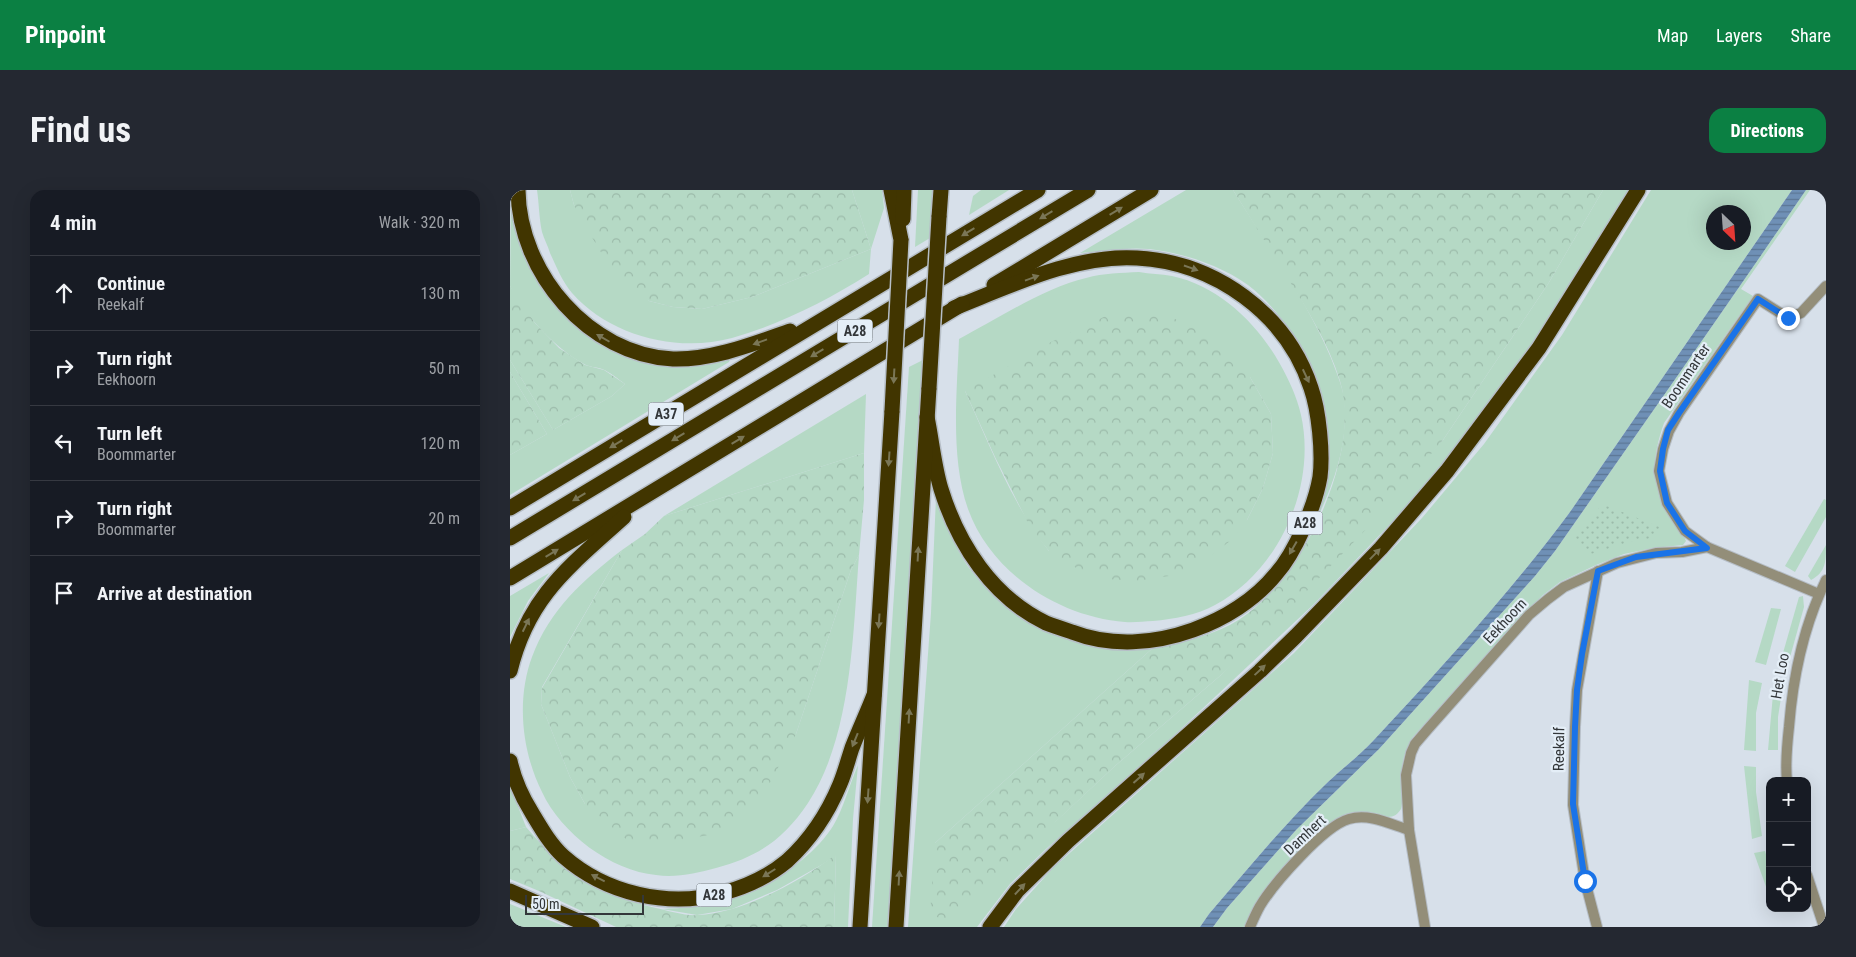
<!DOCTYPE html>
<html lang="en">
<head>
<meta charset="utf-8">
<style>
  :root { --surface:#171b24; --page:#242831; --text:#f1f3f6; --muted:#9ea1a6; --line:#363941; --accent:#0b8043 }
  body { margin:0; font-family:"Roboto Condensed",sans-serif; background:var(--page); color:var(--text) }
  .controls { position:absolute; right:15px; bottom:15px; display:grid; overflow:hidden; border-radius:10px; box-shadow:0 5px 20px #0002 }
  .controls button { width:45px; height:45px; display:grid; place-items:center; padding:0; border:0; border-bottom:1px solid var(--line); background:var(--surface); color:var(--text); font:25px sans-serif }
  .compass { position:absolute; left:1196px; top:15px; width:45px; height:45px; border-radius:50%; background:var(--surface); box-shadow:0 5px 20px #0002; rotate:155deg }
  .scale { position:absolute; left:15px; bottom:12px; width:119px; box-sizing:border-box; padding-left:5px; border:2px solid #33373a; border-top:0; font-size:14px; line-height:18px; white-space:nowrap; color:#33373a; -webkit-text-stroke:4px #e4eef7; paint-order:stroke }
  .stop { position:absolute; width:15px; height:15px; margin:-11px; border:4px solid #1a73e8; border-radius:50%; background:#fff }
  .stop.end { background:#1a73e8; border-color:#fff; box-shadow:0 1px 5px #0008 }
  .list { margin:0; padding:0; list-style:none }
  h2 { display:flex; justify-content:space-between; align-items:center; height:65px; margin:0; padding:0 20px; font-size:21px }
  h2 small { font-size:16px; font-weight:400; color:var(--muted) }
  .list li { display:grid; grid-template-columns:32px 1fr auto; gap:15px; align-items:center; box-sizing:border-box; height:75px; padding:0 20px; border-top:1px solid var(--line) }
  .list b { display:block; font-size:19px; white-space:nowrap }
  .list p { margin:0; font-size:16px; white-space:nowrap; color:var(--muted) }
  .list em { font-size:16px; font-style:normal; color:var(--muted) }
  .icon { flex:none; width:28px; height:28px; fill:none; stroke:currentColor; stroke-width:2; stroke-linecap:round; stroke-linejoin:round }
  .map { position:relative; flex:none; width:1316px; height:737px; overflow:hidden; border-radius:15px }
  header { display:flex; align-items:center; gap:30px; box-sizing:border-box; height:70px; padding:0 25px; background:var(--accent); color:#fff }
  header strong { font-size:24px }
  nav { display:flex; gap:28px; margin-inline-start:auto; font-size:18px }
  .intro { display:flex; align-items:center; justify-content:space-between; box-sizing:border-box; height:120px; padding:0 30px }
  h1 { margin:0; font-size:35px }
  .button { padding:12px 22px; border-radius:15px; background:var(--accent); color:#fff; font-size:18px; font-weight:700 }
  main { display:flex; gap:30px; padding:0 30px }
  aside { flex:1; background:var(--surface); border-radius:15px; box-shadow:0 5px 20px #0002 }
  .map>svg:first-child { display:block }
  .green { fill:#b5d9c5; fill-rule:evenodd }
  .forest { fill:url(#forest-crowns) }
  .park { fill:url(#park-dots) }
  .water { fill:url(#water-rules) }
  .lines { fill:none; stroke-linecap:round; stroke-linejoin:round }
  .street-casing { stroke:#b6bec7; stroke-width:12 }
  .highway-casing { stroke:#b6bec7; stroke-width:18 }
  .street { stroke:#938e79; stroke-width:10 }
  .highway { stroke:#413500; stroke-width:15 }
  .highway-bridge-casing { stroke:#b6bec7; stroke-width:18; stroke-linecap:butt }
  .highway-bridge { stroke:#413500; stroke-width:15 }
  .oneway { fill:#7a7656 }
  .route { stroke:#1a73e8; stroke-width:6 }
  .labels { text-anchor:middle; stroke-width:4.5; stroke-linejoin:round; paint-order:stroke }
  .shield { fill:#e4eef7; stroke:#686e73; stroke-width:1 }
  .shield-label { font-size:14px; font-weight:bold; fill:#33373a }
  .street-label { font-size:15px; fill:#33373a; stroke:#e4eef7 }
</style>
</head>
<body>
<header>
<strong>Pinpoint</strong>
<nav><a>Map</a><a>Layers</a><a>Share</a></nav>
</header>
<div class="intro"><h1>Find us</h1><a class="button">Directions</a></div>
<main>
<aside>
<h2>4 min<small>Walk · 320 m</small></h2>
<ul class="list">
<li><svg class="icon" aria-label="ahead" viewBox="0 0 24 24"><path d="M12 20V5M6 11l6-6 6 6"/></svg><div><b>Continue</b><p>Reekalf</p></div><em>130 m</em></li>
<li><svg class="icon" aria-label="right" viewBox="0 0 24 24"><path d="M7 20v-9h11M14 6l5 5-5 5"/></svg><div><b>Turn right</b><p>Eekhoorn</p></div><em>50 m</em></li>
<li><svg class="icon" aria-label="left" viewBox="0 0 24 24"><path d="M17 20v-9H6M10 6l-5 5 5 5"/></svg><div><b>Turn left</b><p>Boommarter</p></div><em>120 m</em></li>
<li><svg class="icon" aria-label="right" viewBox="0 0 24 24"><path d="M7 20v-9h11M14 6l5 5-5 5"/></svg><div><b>Turn right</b><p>Boommarter</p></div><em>20 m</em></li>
<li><svg class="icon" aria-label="arrive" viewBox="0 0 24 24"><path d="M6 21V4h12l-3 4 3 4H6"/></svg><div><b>Arrive at destination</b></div></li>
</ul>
</aside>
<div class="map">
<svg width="1316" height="737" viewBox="0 0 1316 737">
  <defs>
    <pattern id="forest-crowns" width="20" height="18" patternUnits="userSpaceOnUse" patternTransform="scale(1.25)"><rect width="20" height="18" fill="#b5d9c5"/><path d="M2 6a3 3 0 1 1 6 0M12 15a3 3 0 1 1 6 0" fill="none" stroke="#9cbbaa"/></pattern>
    <pattern id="park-dots" width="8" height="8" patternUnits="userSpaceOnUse" patternTransform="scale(1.25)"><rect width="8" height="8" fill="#b5d9c5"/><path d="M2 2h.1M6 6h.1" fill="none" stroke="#9cbbaa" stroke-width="1.8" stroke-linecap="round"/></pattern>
    <pattern id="water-rules" width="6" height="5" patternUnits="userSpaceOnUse" patternTransform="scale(1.25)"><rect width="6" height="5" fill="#6f90b6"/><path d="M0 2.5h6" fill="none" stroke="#5c7695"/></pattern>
  </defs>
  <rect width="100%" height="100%" fill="#d7e0ea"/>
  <g class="green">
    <path d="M1 0C3 18 5 38 11 56 32 112 83 165 144 174 170 178 194 173 220 169L219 172 0 305V265L37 244 0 182V170L43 240 102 206 115 194C108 189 100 182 92 179 86 177 79 177 74 174 47 160 13 124 0 96Z"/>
    <path d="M27 0H60L64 15 139 111 163 117 192 119 242 107 361 59 342 0H372L374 18 361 59 359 84C316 111 271 134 222 148 167 163 100 146 62 103 52 91 46 76 40 63 38 56 34 49 32 42 29 28 29 13 27 0Z"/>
    <polygon points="408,0 428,0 425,45 405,57"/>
    <polygon points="471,0 499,0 459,25 463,6"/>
    <path d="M676 0H723C757 55 796 109 821 168 827 184 835 201 835 219 837 268 816 310 796 353 805 328 812 303 816 276 817 269 819 261 819 253 817 197 783 129 738 95 710 75 673 63 639 59 616 57 593 61 570 63Z"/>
    <path d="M1093 0H1120L1049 117 956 248 883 331 804 414 659 550 536 659 500 694 467 737H398L421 423 426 307C435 331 447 364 463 383 496 426 553 453 606 458 618 460 632 457 644 457L425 653 545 632 605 576 711 485 933 250 1038 94Z"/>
    <path d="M1141 0H1282L1060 322C1000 403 931 478 863 551 849 566 833 578 818 592 775 633 738 679 699 724L690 737H494L506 719 543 678 784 463 912 328 974 254 1052 145ZM1204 22H1234V52H1204Z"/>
    <path d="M1296 0H1300L1231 99 1243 106 1154 233C1141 270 1141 295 1161 329 1165 337 1173 343 1176 351L1173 355 1143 358 1114 364 1086 375 1050 392 1033 405 1007 431 903 547C893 562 891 577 892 595 892 602 893 612 891 619 888 624 884 627 878 627 866 625 852 620 840 623 811 629 740 708 735 737H703L717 718 786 640 869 559 1025 386 1045 361C1129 241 1213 121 1296 0Z"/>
    <path d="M629 82C640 84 651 84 662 86 709 96 747 133 770 174 779 190 787 207 791 225 807 296 769 381 705 415 687 425 664 429 643 431 634 431 624 433 615 432 549 427 481 383 458 319 440 267 447 203 449 149 487 129 534 98 576 88 594 83 611 83 629 82ZM740 187 761 224 763 263 753 298 737 330 539 361C502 314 480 256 455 201Z"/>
    <polygon points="417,168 379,737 362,737 399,177"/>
    <polygon points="356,204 354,263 154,326"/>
    <polygon points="1314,309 1316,310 1316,327 1285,382 1275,376"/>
    <path d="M1316 355C1316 371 1316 382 1301 390L1298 386Z"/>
    <path d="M112 360 32 497 31 514 60 587 75 614 286 544 341 380 349 365C343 443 342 546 298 613 274 649 248 667 206 678 187 683 166 688 146 685 101 681 51 643 32 602 12 562 6 510 22 467 40 419 73 390 112 360Z"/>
    <polygon points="39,383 18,411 0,447 0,406"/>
    <polygon points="1293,406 1294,417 1277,478 1269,477 1289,407"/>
    <polygon points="1261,418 1271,419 1256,475 1245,472"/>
    <polygon points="1239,490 1252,493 1246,523 1246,561 1234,560"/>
    <polygon points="1264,493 1273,495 1268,527 1268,560 1258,560"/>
    <path d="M348 575 343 629 338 737H324L326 665 313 674 267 700 222 719 187 725 152 719C172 718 194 717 213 711 252 701 301 671 323 636 333 620 340 593 348 575Z"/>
    <polygon points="1234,576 1246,577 1246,602 1252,646 1242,649"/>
    <polygon points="0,596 16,637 0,641"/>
    <polygon points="1255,661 1260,677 1260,708 1244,663"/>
    <polygon points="0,714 56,737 6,737 0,734"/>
  </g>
  <g class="forest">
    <polygon points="60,0 342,0 361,59 242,107 192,119 163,117 139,111 118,97 101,79 77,39 64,15"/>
    <path d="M723 0H1093L1038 94 933 250 864 331 766 433 711 485 605 576 440 731 420 725 425 653 644 457C673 453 705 445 730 429 793 388 852 265 830 191 819 154 797 119 777 87 759 58 741 29 723 0Z"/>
    <polygon points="0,96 25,133 49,158 75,175 94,180 115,194 102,206 43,240 0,170"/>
    <polygon points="633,121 663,128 693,142 717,160 740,187 761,224 763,263 753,298 737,330 720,351 691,373 659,386 627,391 596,389 568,379 539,361 521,339 485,267 455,201 541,152 600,124"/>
    <polygon points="0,182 37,244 0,265"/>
    <polygon points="354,263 354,310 349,365 341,380 286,544 254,604 231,630 205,644 158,652 117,650 75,614 60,587 31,514 32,498 112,360 135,344 154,326"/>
    <path d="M16 637C58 685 84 703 146 718 159 721 175 726 188 725 232 723 292 691 326 664L324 737H106L29 701 0 689V641Z"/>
  </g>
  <polygon class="park" points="1092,314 1150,337 1145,348 1126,350 1081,364 1063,350"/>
  <path class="water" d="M1282 0H1296C1213 121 1129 241 1045 361L1025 386 869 559 786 640 717 718 703 737H690L699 724C738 679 775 633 818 592 833 578 849 566 863 551 931 478 1000 403 1060 322Z"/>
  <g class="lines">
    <g class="street-casing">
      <g id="street">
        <polyline points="1197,357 1175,341 1157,313 1149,281 1153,259 1159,241 1169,223 1248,109 1278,128 1291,123 1316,96"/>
        <path d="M1277 591C1275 573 1277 555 1279 537 1283 486 1293 437 1316 390"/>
        <polyline points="1297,685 1314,737"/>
        <path d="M740 737C743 730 746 723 750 716 764 693 814 636 839 629 859 623 880 634 899 640"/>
        <polyline points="915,737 899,640 896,585 901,563 905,554 917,540 1019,425 1038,409 1054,397 1107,373 1146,363 1172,362 1197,357 1309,404"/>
        <polyline points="1087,737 1075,691 1063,615 1065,537 1067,500 1088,381"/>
      </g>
    </g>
    <g class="highway-casing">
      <g id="highway">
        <path d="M8 0C9 83 79 165 163 169 203 170 243 154 280 141"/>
        <polyline points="381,0 391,50"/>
        <polyline points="429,27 431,0"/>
        <polyline points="393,29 394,0"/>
        <polyline points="484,95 641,0"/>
        <path d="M417 227C422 251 424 276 431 299 448 354 482 407 536 433 544 436 553 439 562 442 601 457 644 454 683 440 714 429 745 410 766 384 785 363 805 316 810 287 813 263 809 221 801 198 777 124 705 72 627 68 566 64 500 96 444 118"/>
        <polyline points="0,318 528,0"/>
        <polyline points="0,348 578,0"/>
        <polyline points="0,388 452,114"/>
        <path d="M0 481C18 406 60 376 114 327"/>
        <path d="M0 571C4 589 12 607 22 623 31 638 40 654 53 666 96 704 158 718 213 703 235 697 259 686 277 671 300 650 318 623 330 594 335 582 338 570 342 558 349 540 357 523 364 505"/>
        <polyline points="0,701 82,737"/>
        <polyline points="350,737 382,221"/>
        <polyline points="386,737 419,198"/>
        <polyline points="480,737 507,701 558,651 750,481 786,446 871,358 937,281 1029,158 1128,0"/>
      </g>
    </g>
    <use href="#street" class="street"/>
    <use href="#highway" class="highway"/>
    <g class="highway-bridge-casing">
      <g id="highway-bridge">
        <polyline points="419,198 429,27"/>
        <polyline points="382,221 391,50"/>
      </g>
    </g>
    <use href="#highway-bridge" class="highway-bridge"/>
  </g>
  <defs><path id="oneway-solid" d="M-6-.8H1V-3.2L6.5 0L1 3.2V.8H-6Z" transform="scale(1.25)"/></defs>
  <g class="oneway">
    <use href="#oneway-solid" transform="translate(606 21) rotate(-31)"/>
    <use href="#oneway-solid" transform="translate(536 25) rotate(149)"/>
    <use href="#oneway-solid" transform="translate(458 42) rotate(149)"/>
    <use href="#oneway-solid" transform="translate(681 78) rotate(19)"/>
    <use href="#oneway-solid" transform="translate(522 88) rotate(-20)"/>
    <use href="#oneway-solid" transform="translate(93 148) rotate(-150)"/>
    <use href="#oneway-solid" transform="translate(250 152) rotate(160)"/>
    <use href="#oneway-solid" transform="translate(307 163) rotate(149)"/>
    <use href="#oneway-solid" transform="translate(384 186) rotate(93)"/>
    <use href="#oneway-solid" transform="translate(796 186) rotate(65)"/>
    <use href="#oneway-solid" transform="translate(168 247) rotate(149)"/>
    <use href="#oneway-solid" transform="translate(228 250) rotate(-31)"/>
    <use href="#oneway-solid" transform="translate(106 254) rotate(149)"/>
    <use href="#oneway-solid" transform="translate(379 269) rotate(94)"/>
    <use href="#oneway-solid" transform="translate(69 307) rotate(149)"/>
    <use href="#oneway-solid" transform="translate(783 358) rotate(120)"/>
    <use href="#oneway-solid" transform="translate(42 363) rotate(-31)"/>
    <use href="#oneway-solid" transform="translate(408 364) rotate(-87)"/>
    <use href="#oneway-solid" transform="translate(865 364) rotate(-46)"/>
    <use href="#oneway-solid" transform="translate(369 431) rotate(94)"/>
    <use href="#oneway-solid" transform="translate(16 435) rotate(-64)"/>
    <use href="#oneway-solid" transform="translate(750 480) rotate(-43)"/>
    <use href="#oneway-solid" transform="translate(399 526) rotate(-87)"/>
    <use href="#oneway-solid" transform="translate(345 550) rotate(112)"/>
    <use href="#oneway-solid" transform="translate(629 588) rotate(-42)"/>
    <use href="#oneway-solid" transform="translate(358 606) rotate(94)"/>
    <use href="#oneway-solid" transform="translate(259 683) rotate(148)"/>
    <use href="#oneway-solid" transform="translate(88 688) rotate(-153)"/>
    <use href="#oneway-solid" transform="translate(389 688) rotate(-87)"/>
    <use href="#oneway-solid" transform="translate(510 699) rotate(-47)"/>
  </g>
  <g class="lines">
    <polyline class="route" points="1075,691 1063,614 1065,537 1067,500 1072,464 1088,381 1126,367 1197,358 1175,341 1157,313 1150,281 1153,259 1158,240 1169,223 1248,109 1278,128"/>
  </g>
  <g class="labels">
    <g class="shield">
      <rect x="327.5" y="129.5" width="35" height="23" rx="4"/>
      <rect x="138.5" y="212.5" width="35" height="23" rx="4"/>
      <rect x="777.5" y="321.5" width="35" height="23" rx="4"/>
      <rect x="186.5" y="693.5" width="35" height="23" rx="4"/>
    </g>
    <g class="shield-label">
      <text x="345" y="146">A28</text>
      <text x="156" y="229">A37</text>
      <text x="795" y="338">A28</text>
      <text x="204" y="710">A28</text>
    </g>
    <g class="street-label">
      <text transform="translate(1176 186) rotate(-56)" y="5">Boommarter</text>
      <text transform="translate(995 431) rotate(-47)" y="5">Eekhoorn</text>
      <text transform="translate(1270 486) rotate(-80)" y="5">Het Loo</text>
      <text transform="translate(1049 559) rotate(-89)" y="5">Reekalf</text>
      <text transform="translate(795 645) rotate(-43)" y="5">Damhert</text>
    </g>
  </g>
</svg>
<div class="controls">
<button>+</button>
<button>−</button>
<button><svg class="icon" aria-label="locate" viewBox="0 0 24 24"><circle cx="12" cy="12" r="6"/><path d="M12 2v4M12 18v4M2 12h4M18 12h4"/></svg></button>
</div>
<svg class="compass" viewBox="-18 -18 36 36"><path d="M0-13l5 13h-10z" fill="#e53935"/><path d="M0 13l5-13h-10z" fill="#9ea1a6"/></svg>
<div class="scale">50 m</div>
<div class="stop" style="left:1075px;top:691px"></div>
<div class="stop end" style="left:1278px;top:128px"></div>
</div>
</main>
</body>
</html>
